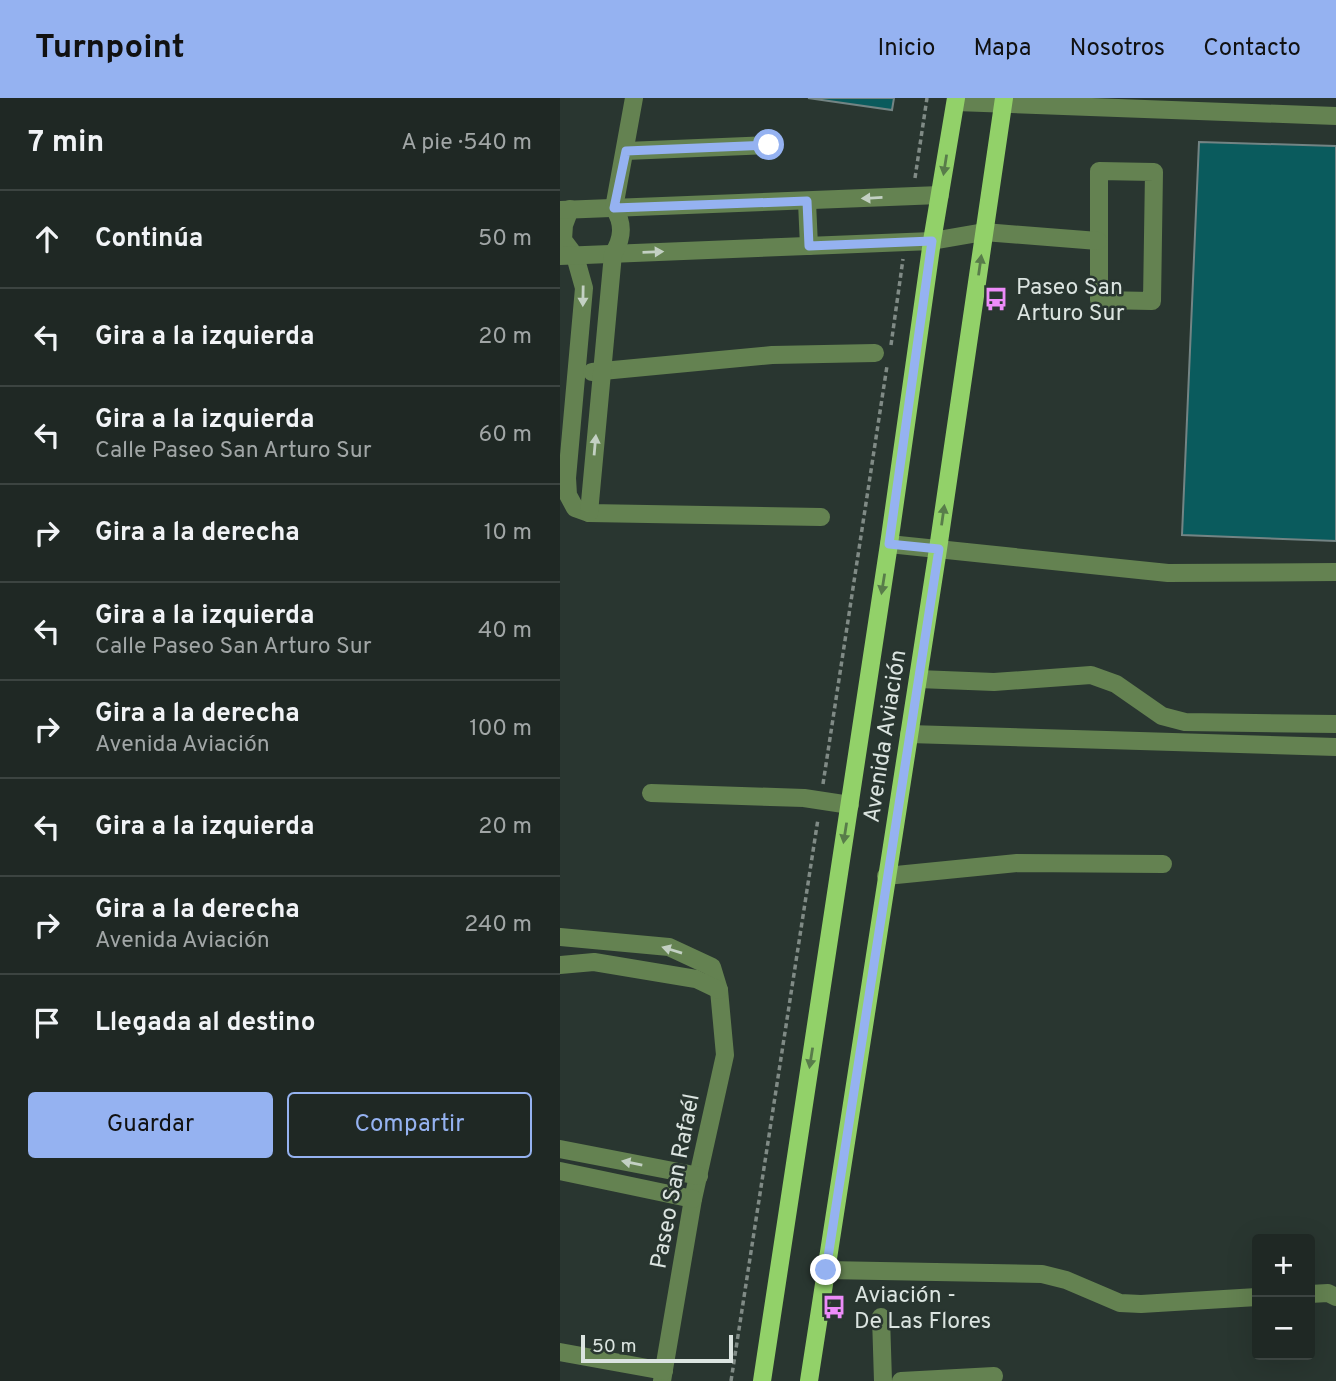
<!DOCTYPE html>
<html lang="es">
<head>
<meta charset="utf-8">
<style>
  :root { --surface:#1f2824; --page:#2c3431; --text:#f1f3f6; --muted:#a1a6a6; --line:#3c4441; --accent:#95b2f1 }
  body { margin:0; font-family:Overpass,sans-serif; background:var(--page); color:var(--text) }
  .controls { position:absolute; right:21px; bottom:21px; display:grid; overflow:hidden; border-radius:7px; box-shadow:0 7px 28px #0002 }
  .controls button { width:63px; height:63px; display:grid; place-items:center; padding:0; border:0; border-bottom:2px solid var(--line); background:var(--surface); color:var(--text); font:35px sans-serif }
  .scale { position:absolute; left:21px; bottom:18px; width:152px; box-sizing:border-box; padding-left:7px; border:4px solid #dbe4e0; border-top:0; font-size:19px; line-height:24px; white-space:nowrap; color:#dbe4e0; -webkit-text-stroke:5px #293630; paint-order:stroke }
  .stop { position:absolute; width:21px; height:21px; margin:-16px; border:5px solid #95b2f1; border-radius:50%; background:#fff }
  .stop.end { background:#95b2f1; border-color:#fff; box-shadow:0 2px 7px #0008 }
  .list { margin:0; padding:0; list-style:none }
  h2 { display:flex; justify-content:space-between; align-items:center; height:91px; margin:0; padding:0 28px; font-size:30px }
  h2 small { font-size:23px; font-weight:400; color:var(--muted) }
  .list li { display:grid; grid-template-columns:46px 1fr auto; gap:21px; align-items:center; box-sizing:border-box; height:98px; padding:0 28px; border-top:2px solid var(--line) }
  .list b { display:block; font-size:26px; white-space:nowrap }
  .list p { margin:0; font-size:23px; white-space:nowrap; color:var(--muted) }
  .list em { font-size:23px; font-style:normal; color:var(--muted) }
  .actions { display:flex; gap:14px; padding:21px 28px }
  .actions a { flex:1; padding:16px 0; border:2px solid var(--accent); border-radius:7px; text-align:center; font-size:24px; color:var(--accent) }
  .actions .main { background:var(--accent); color:#111 }
  .icon { flex:none; width:38px; height:38px; fill:none; stroke:currentColor; stroke-width:2; stroke-linecap:round; stroke-linejoin:round }
  .map { position:relative; flex:none; width:776px; height:1283px; overflow:hidden }
  header { display:flex; align-items:center; gap:42px; box-sizing:border-box; height:98px; padding:0 35px; background:var(--accent); color:#111 }
  header strong { font-size:33px }
  nav { display:flex; gap:38px; margin-inline-start:auto; font-size:24px }
  main { display:flex }
  aside { flex:1; background:var(--surface) }
  .map>svg:first-child { display:block }
  .building { fill:#0a5b5d; stroke:#738484; stroke-width:2 }
  .lines { fill:none; stroke-linecap:round; stroke-linejoin:round }
  .path { stroke:#808b86; stroke-width:3.5; stroke-dasharray:5 3.5; stroke-linecap:butt }
  .minor { stroke:#648251; stroke-width:18 }
  .major { stroke:#92d169; stroke-width:18 }
  .oneway { fill:#587c4a }
  .oneway2 { fill:#c3d0c3 }
  .route { stroke:#95b2f1; stroke-width:9 }
  .labels { text-anchor:middle; stroke-width:5; stroke-linejoin:round; paint-order:stroke }
  .poi-label { font-size:23px; fill:#dbe4e0; stroke:#293630; text-anchor:start }
  .street-label { font-size:23px; fill:#dbe4e0; stroke:#293630 }
</style>
</head>
<body>
<header>
<strong>Turnpoint</strong>
<nav><a>Inicio</a><a>Mapa</a><a>Nosotros</a><a>Contacto</a></nav>
</header>
<main>
<aside>
<h2>7 min<small>A pie · 540 m</small></h2>
<ul class="list">
<li><svg class="icon" aria-label="ahead" viewBox="0 0 24 24"><path d="M12 20V5M6 11l6-6 6 6"/></svg><div><b>Continúa</b></div><em>50 m</em></li>
<li><svg class="icon" aria-label="left" viewBox="0 0 24 24"><path d="M17 20v-9H6M10 6l-5 5 5 5"/></svg><div><b>Gira a la izquierda</b></div><em>20 m</em></li>
<li><svg class="icon" aria-label="left" viewBox="0 0 24 24"><path d="M17 20v-9H6M10 6l-5 5 5 5"/></svg><div><b>Gira a la izquierda</b><p>Calle Paseo San Arturo Sur</p></div><em>60 m</em></li>
<li><svg class="icon" aria-label="right" viewBox="0 0 24 24"><path d="M7 20v-9h11M14 6l5 5-5 5"/></svg><div><b>Gira a la derecha</b></div><em>10 m</em></li>
<li><svg class="icon" aria-label="left" viewBox="0 0 24 24"><path d="M17 20v-9H6M10 6l-5 5 5 5"/></svg><div><b>Gira a la izquierda</b><p>Calle Paseo San Arturo Sur</p></div><em>40 m</em></li>
<li><svg class="icon" aria-label="right" viewBox="0 0 24 24"><path d="M7 20v-9h11M14 6l5 5-5 5"/></svg><div><b>Gira a la derecha</b><p>Avenida Aviación</p></div><em>100 m</em></li>
<li><svg class="icon" aria-label="left" viewBox="0 0 24 24"><path d="M17 20v-9H6M10 6l-5 5 5 5"/></svg><div><b>Gira a la izquierda</b></div><em>20 m</em></li>
<li><svg class="icon" aria-label="right" viewBox="0 0 24 24"><path d="M7 20v-9h11M14 6l5 5-5 5"/></svg><div><b>Gira a la derecha</b><p>Avenida Aviación</p></div><em>240 m</em></li>
<li><svg class="icon" aria-label="arrive" viewBox="0 0 24 24"><path d="M6 21V4h12l-3 4 3 4H6"/></svg><div><b>Llegada al destino</b></div></li>
</ul>
<div class="actions"><a class="main">Guardar</a><a>Compartir</a></div>
</aside>
<div class="map">
<svg width="776" height="1283" viewBox="0 0 776 1283">
  <rect width="100%" height="100%" fill="#293630"/>
  <g class="building">
    <polygon points="248,0 334,0 332,12"/>
    <polygon points="639,44 776,48 776,443 622,437"/>
  </g>
  <g class="lines">
    <g class="path">
      <polyline points="355,80 367,0"/>
      <polyline points="331,247 343,161"/>
      <polyline points="263,686 327,268"/>
      <polyline points="171,1283 258,721"/>
    </g>
    <g class="minor">
      <polyline points="396,4 776,18"/>
      <polyline points="66,53 209,47"/>
      <polygon points="539,73 594,74 592,203 539,202"/>
      <polyline points="247,104 249,148"/>
      <polyline points="10,111 4,127 3,142 15,158 24,190 7,380 8,397 15,410 29,415 261,419"/>
      <polyline points="0,112 380,97"/>
      <polyline points="0,158 372,143 424,134 538,143"/>
      <polyline points="32,274 212,257 315,255"/>
      <path d="M29 415 53 156C63 140 64 126 54 110L74 0"/>
      <polyline points="329,446 608,475 776,474"/>
      <polyline points="358,581 434,584 531,577 556,586 602,618 625,624 776,626"/>
      <polyline points="349,636 776,649"/>
      <polyline points="91,695 244,700 290,707"/>
      <polyline points="326,778 457,765 603,766"/>
      <polyline points="0,839 109,849 152,869 159,892 165,957 133,1101 102,1283"/>
      <polyline points="0,867 34,864 136,881 159,892"/>
      <polyline points="0,1051 139,1078"/>
      <polyline points="0,1073 133,1101"/>
      <polyline points="266,1172 482,1176 506,1182 560,1205 581,1206 697,1199"/>
      <polyline points="750,1196 768,1195 776,1199"/>
      <polyline points="321,1219 323,1283"/>
      <polyline points="0,1254 104,1273"/>
      <polyline points="341,1283 434,1278"/>
    </g>
    <g class="major">
      <polyline points="202,1283 329,446 372,143 396,0"/>
      <polyline points="249,1283 378,451 444,0"/>
    </g>
  </g>
  <defs><path id="oneway-solid" d="M-6-.8H1V-3.2L6.5 0L1 3.2V.8H-6Z" transform="scale(1.75)"/></defs>
  <g class="oneway">
    <use href="#oneway-solid" transform="translate(385 67) rotate(99)"/>
    <use href="#oneway-solid" transform="translate(420 167) rotate(-82)"/>
    <use href="#oneway-solid" transform="translate(383 417) rotate(-82)"/>
    <use href="#oneway-solid" transform="translate(323 486) rotate(99)"/>
    <use href="#oneway-solid" transform="translate(285 735) rotate(99)"/>
    <use href="#oneway-solid" transform="translate(251 960) rotate(99)"/>
  </g>
  <g class="oneway2">
    <use href="#oneway-solid" transform="translate(312 100) rotate(177)"/>
    <use href="#oneway-solid" transform="translate(93 154) rotate(-2)"/>
    <use href="#oneway-solid" transform="translate(23 198) rotate(91)"/>
    <use href="#oneway-solid" transform="translate(35 347) rotate(-85)"/>
    <use href="#oneway-solid" transform="translate(112 852) rotate(-163)"/>
    <use href="#oneway-solid" transform="translate(72 1065) rotate(-169)"/>
  </g>
  <g class="lines">
    <polyline class="route" points="209,47 66,53 54,110 247,103 249,148 372,143 329,446 379,451 266,1172"/>
  </g>
  <defs>
    <g id="bus-bare" transform="scale(1.89)"><path d="M-5-6H5V4H4V6H2V4H-2V6H-4V4H-5ZM-3.5-4V0h7V-4ZM-3.5 1.2v1.5H-2V1.2ZM2 1.2v1.5H3.5V1.2Z" fill="#ed8cf9" stroke="#293630" stroke-width="2.5" paint-order="stroke"/></g>
  </defs>
  <g fill-rule="evenodd">
    <use href="#bus-bare" x="436" y="201"/>
    <use href="#bus-bare" x="274" y="1209"/>
  </g>
  <g class="labels">
    <g class="poi-label">
      <text x="456" y="196">Paseo San<tspan x="456" dy="26">Arturo Sur</tspan></text>
      <text x="294" y="1204">Aviación -<tspan x="294" dy="26">De Las Flores</tspan></text>
    </g>
    <g class="street-label">
      <text transform="translate(324 638) rotate(-81)" y="8">Avenida Aviación</text>
      <text transform="translate(114 1083) rotate(-79)" y="8">Paseo San Rafaél</text>
    </g>
  </g>
</svg>
<div class="controls">
<button>+</button>
<button>−</button>
</div>
<div class="scale">50 m</div>
<div class="stop" style="left:209px;top:47px"></div>
<div class="stop end" style="left:266px;top:1172px"></div>
</div>
</main>
</body>
</html>
